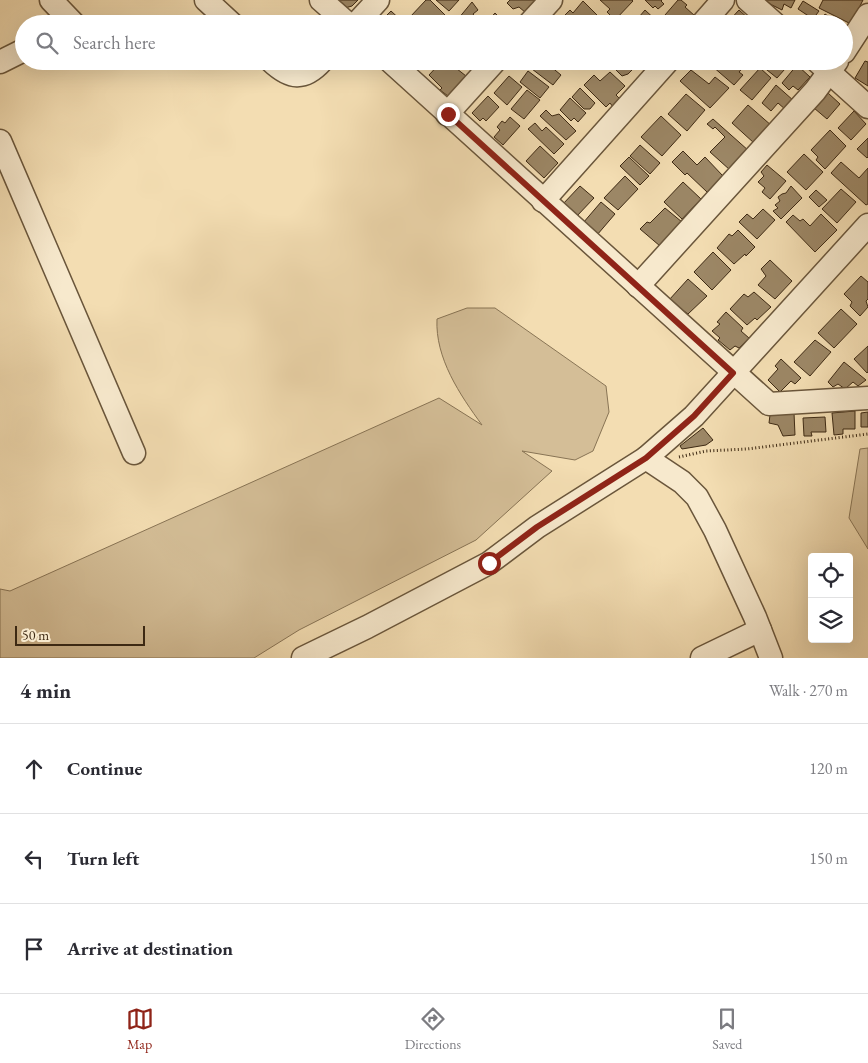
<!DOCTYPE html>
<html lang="en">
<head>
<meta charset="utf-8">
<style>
  :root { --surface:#fff; --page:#f2f2f3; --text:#2b2b33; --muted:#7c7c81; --line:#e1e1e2; --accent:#8f2418 }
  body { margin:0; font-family:"EB Garamond",serif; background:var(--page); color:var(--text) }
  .controls { position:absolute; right:15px; bottom:15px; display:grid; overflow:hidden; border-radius:5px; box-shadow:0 5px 20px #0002 }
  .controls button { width:45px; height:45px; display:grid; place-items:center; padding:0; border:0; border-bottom:1px solid var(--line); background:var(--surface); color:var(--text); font:25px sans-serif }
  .scale { position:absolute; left:15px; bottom:12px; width:130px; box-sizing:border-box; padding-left:5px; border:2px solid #3d2913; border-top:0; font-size:14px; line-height:18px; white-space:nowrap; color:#3d2913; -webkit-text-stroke:4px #f7e9cd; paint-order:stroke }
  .stop { position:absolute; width:15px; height:15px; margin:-11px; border:4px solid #8f2418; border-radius:50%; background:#fff }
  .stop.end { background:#8f2418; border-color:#fff; box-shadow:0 1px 5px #0008 }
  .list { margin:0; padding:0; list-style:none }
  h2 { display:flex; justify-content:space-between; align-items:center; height:65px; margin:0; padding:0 20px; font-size:21px }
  h2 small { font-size:16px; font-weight:400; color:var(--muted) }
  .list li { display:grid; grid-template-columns:32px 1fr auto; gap:15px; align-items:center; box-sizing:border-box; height:90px; padding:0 20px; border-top:1px solid var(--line) }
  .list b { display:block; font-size:19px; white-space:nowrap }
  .list em { font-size:16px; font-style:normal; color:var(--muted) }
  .icon { flex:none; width:28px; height:28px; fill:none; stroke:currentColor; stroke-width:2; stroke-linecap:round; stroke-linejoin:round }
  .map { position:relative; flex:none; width:868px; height:658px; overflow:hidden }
  .search { position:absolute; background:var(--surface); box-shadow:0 5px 20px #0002; left:15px; right:15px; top:15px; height:55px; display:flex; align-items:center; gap:12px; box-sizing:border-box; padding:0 18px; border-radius:28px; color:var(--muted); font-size:19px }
  .sheet { height:335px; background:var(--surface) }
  nav { display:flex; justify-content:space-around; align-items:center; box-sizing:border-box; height:70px; border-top:1px solid var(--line); background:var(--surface); font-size:14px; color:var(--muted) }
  nav a { display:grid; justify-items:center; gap:2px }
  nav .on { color:var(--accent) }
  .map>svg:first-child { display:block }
  .green { fill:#d4be97; stroke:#887455 }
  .building { fill:#9c8766; stroke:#3d2913 }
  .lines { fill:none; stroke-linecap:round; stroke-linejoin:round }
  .minor-casing { stroke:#6a563b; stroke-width:25 }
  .path { stroke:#3d2913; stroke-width:3; stroke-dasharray:1 2.5; stroke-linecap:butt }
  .minor { stroke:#f7e9cd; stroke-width:22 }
  .route { stroke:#8f2418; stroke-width:6 }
</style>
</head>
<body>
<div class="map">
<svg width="868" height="658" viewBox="0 0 868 658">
  <rect width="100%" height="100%" fill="#f3ddb2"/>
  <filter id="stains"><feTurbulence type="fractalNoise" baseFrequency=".004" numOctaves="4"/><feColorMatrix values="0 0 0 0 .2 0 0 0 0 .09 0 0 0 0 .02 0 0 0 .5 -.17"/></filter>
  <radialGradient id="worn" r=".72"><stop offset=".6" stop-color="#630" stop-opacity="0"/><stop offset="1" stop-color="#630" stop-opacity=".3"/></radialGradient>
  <g class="green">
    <path d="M467 308H495L606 386 609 412 593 451 575 460 522 451 552 471 476 540 299 630 254 658H0V589L10 591 439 398 482 425C460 395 435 358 437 319Z"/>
    <polygon points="868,448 868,549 849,518 860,449"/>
  </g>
  <g class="building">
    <polygon points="336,0 358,0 352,6 345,8"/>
    <polygon points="426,0 430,0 447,17 440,24 416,24 410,17"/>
    <polygon points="436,0 459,0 449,11"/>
    <polygon points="510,0 534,0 537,2 526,13 519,7 513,9 507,3"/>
    <polygon points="600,0 632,0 633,1 615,20 607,12 610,9"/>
    <polygon points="645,0 662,0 661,1 664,4 658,9 655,6 653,8"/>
    <polygon points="678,0 681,0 687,5 685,7 695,16 688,23 684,21 681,24 675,24 665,15"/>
    <polygon points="762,0 795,0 791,8 784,4 782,10"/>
    <polygon points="823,0 863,0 851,24 819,8"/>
    <polygon points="583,1 602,20 600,21 603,24 566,24 561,19 570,10 573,13"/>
    <polygon points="803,1 819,11 813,19 798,9"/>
    <polygon points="472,2 478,10 473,14 481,24 463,24 458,19"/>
    <polygon points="645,10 660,24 633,24"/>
    <polygon points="739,10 749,19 745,24 726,24"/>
    <polygon points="391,11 405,24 378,24"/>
    <polygon points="495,13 504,22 503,24 485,24"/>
    <polygon points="825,14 840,24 819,24"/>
    <polygon points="442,61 447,61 466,76 448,96 440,90 442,88 429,75"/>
    <polygon points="453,61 476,61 471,67 468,63 462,69"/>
    <polygon points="540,61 544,61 561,75 553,85 532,69"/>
    <polygon points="559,61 575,61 567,69"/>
    <polygon points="620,61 650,61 642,69 636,66 628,74 622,76 614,68"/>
    <polygon points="717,61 749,61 739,72 743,75 734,85 712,66"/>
    <polygon points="766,61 792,61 777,78 762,66"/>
    <polygon points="865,61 868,62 868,86 855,78"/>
    <polygon points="797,65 810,77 798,90 793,86 789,90 782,83"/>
    <polygon points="760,68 771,78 752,100 740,90"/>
    <polygon points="691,70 709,84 715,77 729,88 710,108 680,81"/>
    <polygon points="528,71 549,87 540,98 520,82"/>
    <polygon points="610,72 625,86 616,95 620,99 613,107 610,103 606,107 584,85 594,75 600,81"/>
    <polygon points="509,76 522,87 507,105 494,93"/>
    <polygon points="776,85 794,101 786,110 778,103 771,111 762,103"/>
    <polygon points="580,88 595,103 590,109 584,109 572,97"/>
    <polygon points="527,90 540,100 524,119 511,109"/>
    <polygon points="828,93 840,104 827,119 814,108"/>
    <polygon points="686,94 705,110 687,131 668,114"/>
    <polygon points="488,96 499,107 486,121 483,118 480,121 472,113"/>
    <polygon points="570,98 586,113 578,122 574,118 571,121 560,110"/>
    <polygon points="748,105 772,126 754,143 732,123"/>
    <polygon points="546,110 552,116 559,114 576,131 566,140 540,116"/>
    <polygon points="854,111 866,124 851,140 838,128"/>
    <polygon points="661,116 681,135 662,156 641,137"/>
    <polygon points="510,117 520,126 503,145 494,137 500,130 497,127 502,121 505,123"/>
    <polygon points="713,119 749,151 730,170 710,152 725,137 715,127 713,129 707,124"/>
    <polygon points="535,123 542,131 546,127 564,144 554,154 528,129"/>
    <polygon points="830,130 846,146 825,169 816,160 818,157 811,150"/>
    <polygon points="868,138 868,157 867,158 857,149"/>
    <polygon points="640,145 660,163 650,174 630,156"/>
    <polygon points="540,146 558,163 544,178 526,161"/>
    <polygon points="683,151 697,165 705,157 723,176 707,192 687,173 685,175 672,162"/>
    <polygon points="804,154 823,172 806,190 787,172"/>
    <polygon points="629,157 649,176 640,185 620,166"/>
    <polygon points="841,162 859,178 868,168 868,204 866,205 831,173"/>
    <polygon points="767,165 786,181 770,199 762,192 765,188 758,182 764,176 761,172"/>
    <polygon points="625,176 638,189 618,210 604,198"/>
    <polygon points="683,182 701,199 682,219 664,202"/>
    <polygon points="580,186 594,198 576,217 562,205"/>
    <polygon points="791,186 802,198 781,219 773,211 778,208 775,205 780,201 778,197 782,194 786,193"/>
    <polygon points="841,189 856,202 837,223 822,209"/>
    <polygon points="816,190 827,200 819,207 809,197"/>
    <polygon points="601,202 615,214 597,235 583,223"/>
    <polygon points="665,208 682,222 660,246 640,229 647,222 650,223"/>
    <polygon points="763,209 775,220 757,239 739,222 747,214 753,219"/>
    <polygon points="821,214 837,230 815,252 786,222 793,215 800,221 803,219 810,226"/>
    <polygon points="738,230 755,247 746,256 745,254 734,264 717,248 729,234 732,236"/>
    <polygon points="713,252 731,270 712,290 694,272"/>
    <polygon points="770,260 792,281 775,299 758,285 766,276 761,269"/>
    <polygon points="861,276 868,282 868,299 866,301 868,307 860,316 850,306 852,302 844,294"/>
    <polygon points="688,279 707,296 688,314 669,300"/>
    <polygon points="754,292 771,307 757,320 755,318 747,325 730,309 744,294 748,297"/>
    <polygon points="841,309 857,324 834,348 818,333"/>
    <polygon points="726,312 743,328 741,331 749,338 739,348 735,346 730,350 718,340 720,338 712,331 720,324 717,322"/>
    <polygon points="815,340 831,352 810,376 794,362"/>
    <polygon points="868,346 868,372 867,373 854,359"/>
    <polygon points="781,359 801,378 795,384 791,381 780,392 768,380 778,369 775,366"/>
    <polygon points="844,362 866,380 858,386 853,382 845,389 838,384 833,387 828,382"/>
    <polygon points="855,411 855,429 843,429 843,434 834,435 832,413"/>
    <polygon points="868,412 868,427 861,427 861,413"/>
    <polygon points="794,413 795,435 783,436 778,425 769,423 770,415"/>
    <polygon points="825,417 826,432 811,432 812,436 804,436 803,418"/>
    <polygon points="703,428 713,440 706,445 682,449 680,446"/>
  </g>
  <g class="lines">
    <g class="minor-casing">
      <g id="minor">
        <polyline points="51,0 74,24"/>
        <polyline points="206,0 232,24"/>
        <polyline points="321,0 348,24"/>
        <polyline points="748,0 775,24"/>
        <polyline points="356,24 378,0"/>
        <polyline points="529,24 551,0"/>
        <polyline points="702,24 723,0"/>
        <polyline points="844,52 868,15"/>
        <path d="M271 61C290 79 304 81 322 61"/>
        <polyline points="390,61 769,404 868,398"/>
        <polyline points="817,61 868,107"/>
        <polyline points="0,62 24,50"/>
        <polyline points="447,114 495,61"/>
        <polyline points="0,141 134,453"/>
        <polyline points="543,201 668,61"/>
        <polyline points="638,286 815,91 837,61"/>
        <polyline points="646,458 682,482 697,497 715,530 755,617 771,658"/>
        <polyline points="303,658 367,627 489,563 537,527 646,458 694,416 868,225"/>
        <polyline points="702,658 760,630"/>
      </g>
    </g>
    <polyline class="path" points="679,457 706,451 747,449 868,434"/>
    <use href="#minor" class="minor"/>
  </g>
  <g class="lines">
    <polyline class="route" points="448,114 733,373 694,416 646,458 537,527 489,563"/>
  </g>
  <rect width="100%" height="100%" filter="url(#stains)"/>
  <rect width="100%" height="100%" fill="url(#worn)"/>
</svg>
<div class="controls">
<button><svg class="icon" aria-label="locate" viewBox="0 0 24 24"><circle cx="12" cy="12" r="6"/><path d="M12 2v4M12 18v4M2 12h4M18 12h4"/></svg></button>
<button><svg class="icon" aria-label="layers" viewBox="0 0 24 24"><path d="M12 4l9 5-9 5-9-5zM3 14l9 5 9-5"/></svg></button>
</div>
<div class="scale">50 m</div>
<div class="stop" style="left:489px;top:563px"></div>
<div class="stop end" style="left:448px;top:114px"></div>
<div class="search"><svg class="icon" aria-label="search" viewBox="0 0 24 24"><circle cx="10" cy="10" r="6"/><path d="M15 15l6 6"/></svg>Search here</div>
</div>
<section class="sheet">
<h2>4 min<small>Walk · 270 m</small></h2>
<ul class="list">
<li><svg class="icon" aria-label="ahead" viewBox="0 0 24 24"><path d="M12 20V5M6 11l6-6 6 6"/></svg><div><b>Continue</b></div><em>120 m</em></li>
<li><svg class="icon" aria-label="left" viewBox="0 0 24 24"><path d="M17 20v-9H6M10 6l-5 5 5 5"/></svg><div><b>Turn left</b></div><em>150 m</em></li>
<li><svg class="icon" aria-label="arrive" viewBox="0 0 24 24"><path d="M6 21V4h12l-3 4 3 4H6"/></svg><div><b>Arrive at destination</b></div></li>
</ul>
</section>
<nav>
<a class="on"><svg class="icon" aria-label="map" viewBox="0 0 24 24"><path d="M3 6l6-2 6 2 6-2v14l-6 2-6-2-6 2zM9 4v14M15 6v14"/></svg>Map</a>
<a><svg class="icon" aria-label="directions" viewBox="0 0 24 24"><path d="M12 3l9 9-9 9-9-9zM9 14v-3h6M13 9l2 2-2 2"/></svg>Directions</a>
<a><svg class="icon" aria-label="saved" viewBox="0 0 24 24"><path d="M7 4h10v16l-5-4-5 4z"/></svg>Saved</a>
</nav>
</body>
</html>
